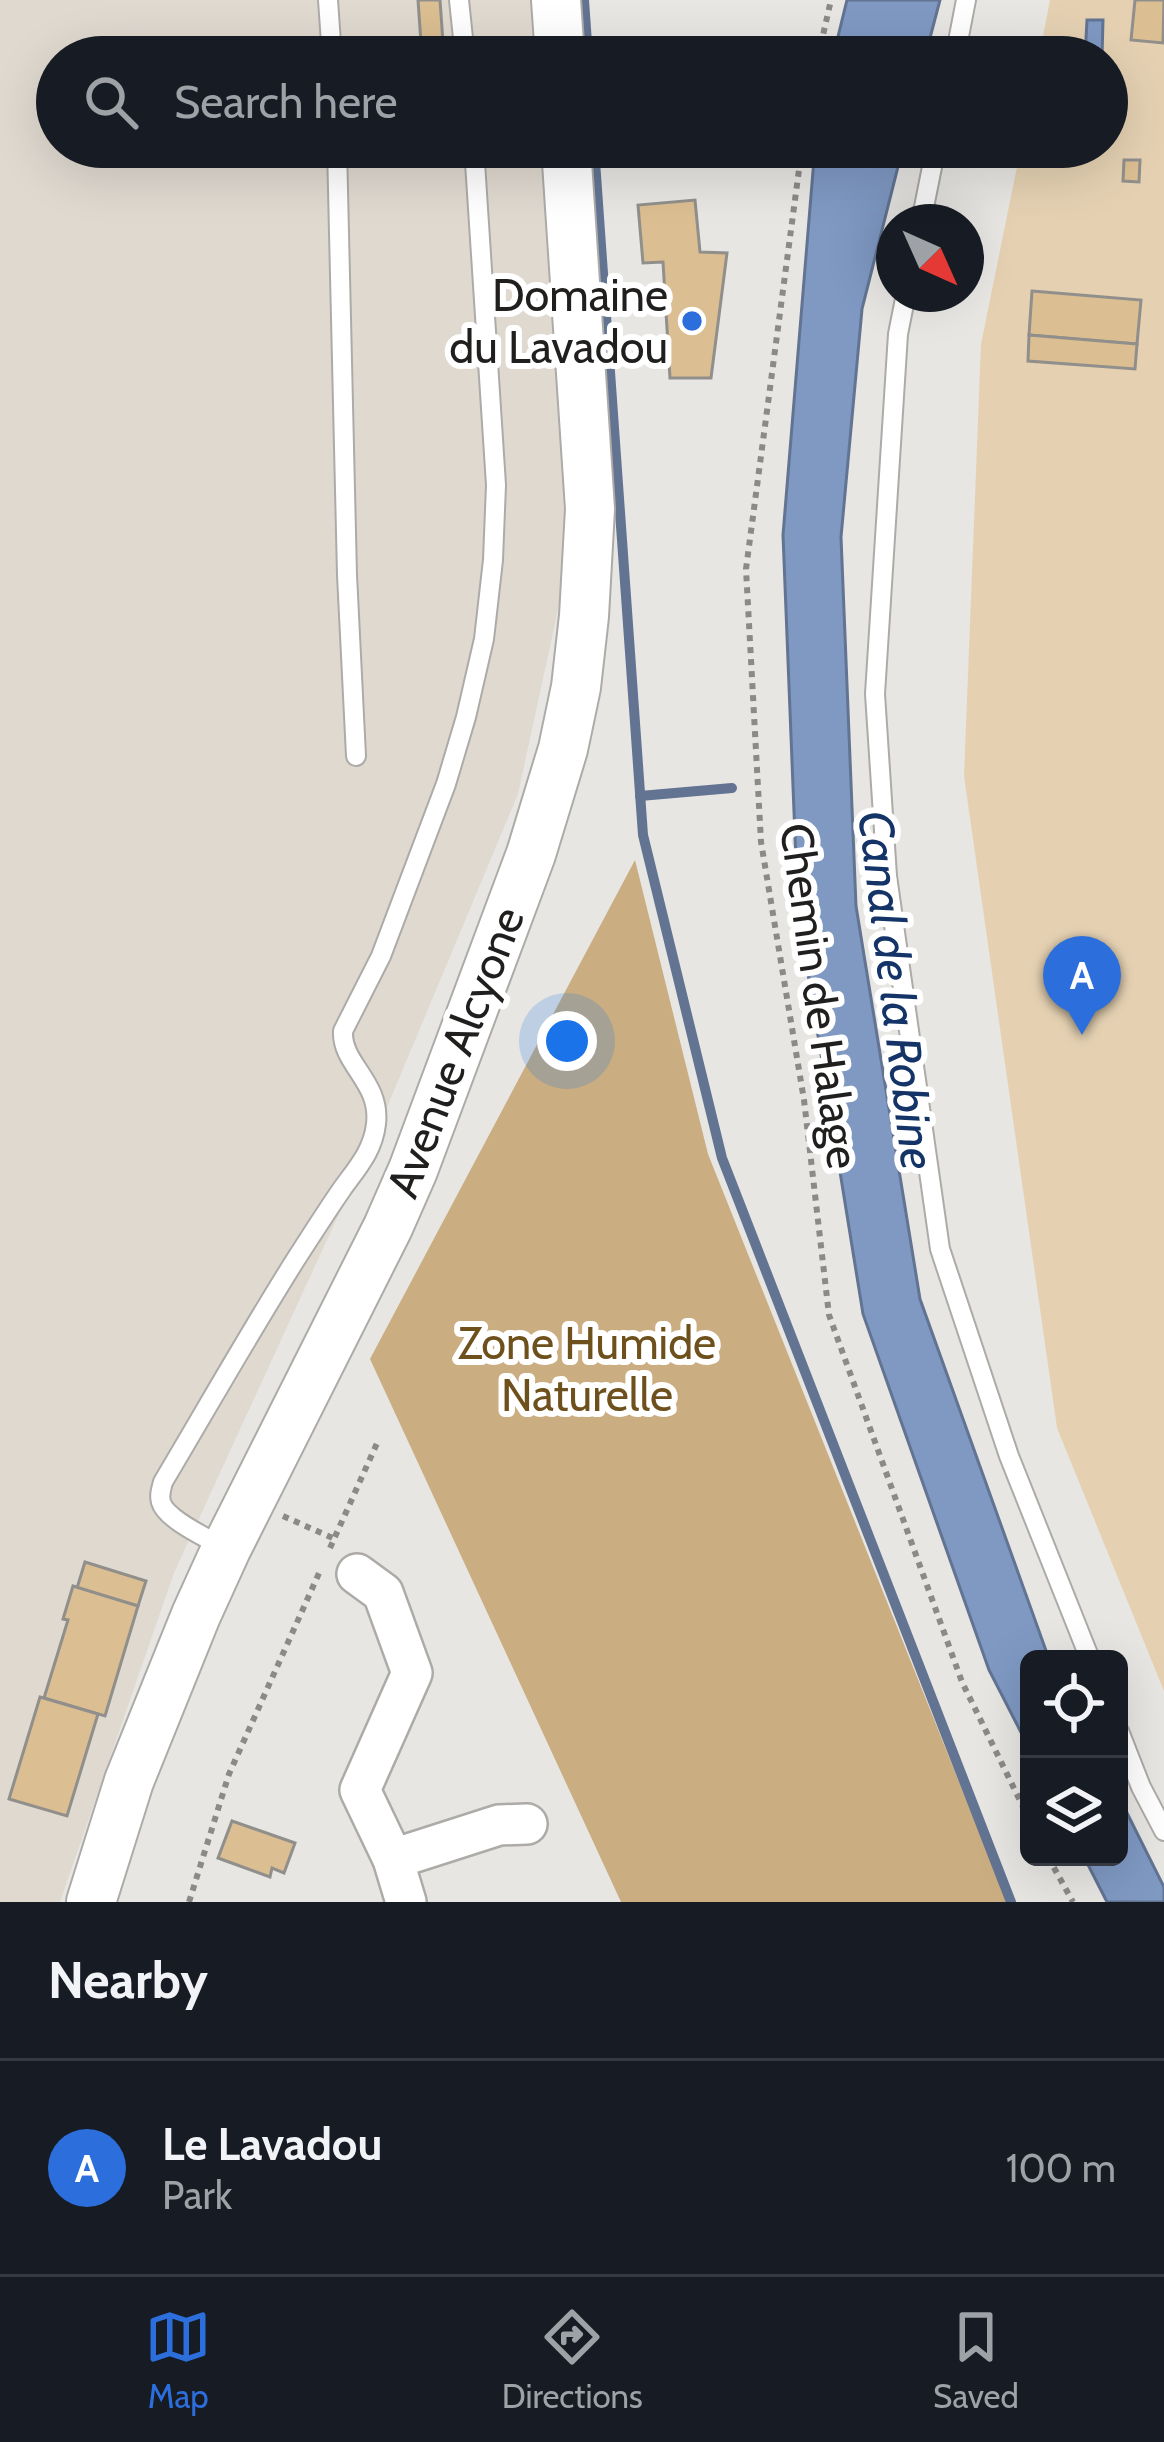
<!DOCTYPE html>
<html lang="en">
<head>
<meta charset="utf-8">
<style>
  :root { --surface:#171b24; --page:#20242c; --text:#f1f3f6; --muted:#9ea1a6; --line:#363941; --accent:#2c6fdc }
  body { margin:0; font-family:Cabin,sans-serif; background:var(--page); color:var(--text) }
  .controls { position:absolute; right:36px; bottom:36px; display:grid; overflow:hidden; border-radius:18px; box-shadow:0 12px 48px #0002 }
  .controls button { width:108px; height:108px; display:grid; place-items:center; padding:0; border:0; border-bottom:3px solid var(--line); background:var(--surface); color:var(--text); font:60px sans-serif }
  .compass { position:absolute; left:876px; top:204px; width:108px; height:108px; border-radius:50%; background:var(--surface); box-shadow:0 12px 48px #0002; rotate:135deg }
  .you { position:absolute; left:567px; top:1041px; width:42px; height:42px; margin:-30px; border:9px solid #fff; border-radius:50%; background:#1a73e8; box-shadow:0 0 0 18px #1a73e833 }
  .badge { display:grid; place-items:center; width:78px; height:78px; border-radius:50%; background:var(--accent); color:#fff; font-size:39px; font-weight:700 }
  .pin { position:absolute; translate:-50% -99px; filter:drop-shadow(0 3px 6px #0008) }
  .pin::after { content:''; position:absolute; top:63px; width:42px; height:36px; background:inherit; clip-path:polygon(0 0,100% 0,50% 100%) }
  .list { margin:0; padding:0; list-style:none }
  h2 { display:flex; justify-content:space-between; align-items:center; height:156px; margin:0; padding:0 48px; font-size:51px }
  h2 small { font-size:39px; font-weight:400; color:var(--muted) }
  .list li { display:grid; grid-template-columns:78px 1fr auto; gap:36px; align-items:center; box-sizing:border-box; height:216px; padding:0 48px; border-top:3px solid var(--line) }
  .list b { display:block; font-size:45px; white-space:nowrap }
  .list p { margin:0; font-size:39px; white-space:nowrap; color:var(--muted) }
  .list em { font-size:39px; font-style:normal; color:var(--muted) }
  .icon { flex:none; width:66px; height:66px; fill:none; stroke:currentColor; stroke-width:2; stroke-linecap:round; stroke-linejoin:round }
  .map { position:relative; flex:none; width:1164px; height:1902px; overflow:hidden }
  .search { position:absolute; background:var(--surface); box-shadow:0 12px 48px #0002; left:36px; right:36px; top:36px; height:132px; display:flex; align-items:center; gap:30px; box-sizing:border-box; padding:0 42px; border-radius:66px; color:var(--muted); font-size:45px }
  .sheet { height:372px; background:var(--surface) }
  nav { display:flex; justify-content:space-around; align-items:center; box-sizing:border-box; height:168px; border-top:3px solid var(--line); background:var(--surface); font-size:33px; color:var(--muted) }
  nav a { display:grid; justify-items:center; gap:6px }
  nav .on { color:var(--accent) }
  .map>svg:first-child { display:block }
  .built { fill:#e0d9d0 }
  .green { fill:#e5d1b2 }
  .forest { fill:#caad81 }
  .water { fill:#7f99c3; stroke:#627492; stroke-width:3 }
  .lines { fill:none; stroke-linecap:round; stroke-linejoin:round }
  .stream { stroke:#627492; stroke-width:10 }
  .building { fill:#dbbe91; stroke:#918f8c; stroke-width:3 }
  .service-casing { stroke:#adaba8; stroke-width:22 }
  .minor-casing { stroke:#adaba8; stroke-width:44 }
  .tertiary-casing { stroke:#adaba8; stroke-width:52 }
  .path { stroke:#8b8a88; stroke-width:6; stroke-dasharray:6 6; stroke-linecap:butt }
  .service { stroke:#fff; stroke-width:18 }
  .minor { stroke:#fff; stroke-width:39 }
  .tertiary { stroke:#fff; stroke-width:48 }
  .poi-dot { fill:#2c6fdc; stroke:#fff; stroke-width:4.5 }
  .labels { text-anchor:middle; stroke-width:12; stroke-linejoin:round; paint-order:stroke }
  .poi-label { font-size:45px; fill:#201f1e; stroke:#fff; text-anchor:end }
  .street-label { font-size:45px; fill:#201f1e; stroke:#fff }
  .park-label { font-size:45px; fill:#6e501c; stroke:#fff }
  .water-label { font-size:48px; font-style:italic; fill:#143468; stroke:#fff }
</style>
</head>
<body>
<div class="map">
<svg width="1164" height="1902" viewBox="0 0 1164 1902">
  <rect width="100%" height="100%" fill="#e8e6e3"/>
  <polygon class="built" points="0,0 535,0 539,57 57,57 57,147 545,147 559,354 566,573 518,794 378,1129 174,1573 60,1902 0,1902"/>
  <polygon class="green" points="1050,0 1164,0 1164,1691 1057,1428 964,776 981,344 1021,147 1107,147 1107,57 1039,57"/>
  <polygon class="forest" points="635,860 708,1154 1007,1902 621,1902 370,1359"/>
  <g class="water">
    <polygon points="847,0 940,0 925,57 833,57"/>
    <polygon points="1087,20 1103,20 1102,57 1085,57"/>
    <polygon points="815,147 903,147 862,309 841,537 856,906 920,1299 1049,1659 1029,1659 1029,1748 989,1670 863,1314 798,912 783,535"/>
    <polygon points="1119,1797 1164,1887 1164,1902 1107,1902 1084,1857 1119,1857"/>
  </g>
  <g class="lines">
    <g class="stream">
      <polyline points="584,0 588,57"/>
      <polyline points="594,147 643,835 722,1158 1011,1902"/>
      <polyline points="640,796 732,788"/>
    </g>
  </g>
  <g class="building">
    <polygon points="418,0 440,0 444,57 422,57"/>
    <polygon points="1135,0 1164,0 1163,43 1131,40"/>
    <polygon points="1124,160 1140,160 1139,182 1123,181"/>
    <polygon points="695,200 700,252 727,253 711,378 670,378 663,262 643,263 638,205"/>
    <polygon points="1032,291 1141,300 1137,344 1029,335"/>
    <polygon points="1029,335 1137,344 1135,369 1028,361"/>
    <polygon points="85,1562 146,1581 138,1606 77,1588"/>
    <polygon points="73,1586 138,1606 105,1716 44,1698 68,1620 63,1619"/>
    <polygon points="40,1697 98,1714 67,1816 9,1799"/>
    <polygon points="232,1821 295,1843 284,1873 272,1868 270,1877 218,1858"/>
  </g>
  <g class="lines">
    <g class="service-casing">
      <g id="service">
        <polyline points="328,0 332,57"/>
        <polyline points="459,0 465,57"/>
        <polyline points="955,57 966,0"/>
        <polyline points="337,147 347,575 356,756"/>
        <polyline points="921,222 936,147"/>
        <polyline points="906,294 898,334 875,694 887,876 940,1249 1009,1456 1090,1659"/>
        <path d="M226 1549C210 1539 166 1520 161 1502 159 1495 161 1490 163 1482 207 1408 250 1332 296 1259 311 1236 326 1212 342 1189 357 1168 373 1151 376 1124 381 1082 341 1064 343 1031L381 956 446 784 466 717 484 639 493 560 496 485 474 147"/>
        <polyline points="1119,1731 1141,1787 1164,1831"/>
      </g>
    </g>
    <g class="minor-casing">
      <g id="minor">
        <polyline points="357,1574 383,1593 412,1673 360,1790 393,1859 406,1902"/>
        <polyline points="393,1859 499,1825 527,1824"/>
      </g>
    </g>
    <g class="tertiary-casing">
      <g id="tertiary">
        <polyline points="556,0 560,57"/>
        <polyline points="91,1902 129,1781 196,1615 226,1549 388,1227 413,1170 531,854 563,749 576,687 584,616 590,509 566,147"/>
      </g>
    </g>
    <g class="path">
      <polyline points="818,57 831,0"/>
      <polyline points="802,147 746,569 761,842 804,1100 829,1315 962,1682 1029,1819"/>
      <polyline points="283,1516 335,1539"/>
      <polyline points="330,1548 378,1441"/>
      <polyline points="1048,1857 1073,1902"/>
      <polyline points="189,1902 229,1774 320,1571"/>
    </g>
    <use href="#service" class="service"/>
    <use href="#minor" class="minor"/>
    <use href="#tertiary" class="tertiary"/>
  </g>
  <circle class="poi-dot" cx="692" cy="321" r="12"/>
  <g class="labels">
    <g class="poi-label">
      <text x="668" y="311">Domaine<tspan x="668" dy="52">du Lavadou</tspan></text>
    </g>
    <g class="street-label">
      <text transform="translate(820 996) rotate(82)" y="16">Chemin de Halage</text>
      <text transform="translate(455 1052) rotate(-69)" y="16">Avenue Alcyone</text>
    </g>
    <g class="park-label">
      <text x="587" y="1359">Zone Humide<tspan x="587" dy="52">Naturelle</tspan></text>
    </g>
    <g class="water-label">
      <text transform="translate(897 990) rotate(83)" y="17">Canal de la Robine</text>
    </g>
  </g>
</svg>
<div class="controls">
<button><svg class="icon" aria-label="locate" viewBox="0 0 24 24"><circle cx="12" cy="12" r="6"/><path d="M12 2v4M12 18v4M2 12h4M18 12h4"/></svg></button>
<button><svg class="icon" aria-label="layers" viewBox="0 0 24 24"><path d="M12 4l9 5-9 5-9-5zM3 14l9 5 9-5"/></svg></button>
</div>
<svg class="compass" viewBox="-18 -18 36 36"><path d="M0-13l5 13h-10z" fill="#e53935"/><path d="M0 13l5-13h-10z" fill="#9ea1a6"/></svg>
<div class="you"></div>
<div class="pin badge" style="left:1082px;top:1035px">A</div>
<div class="search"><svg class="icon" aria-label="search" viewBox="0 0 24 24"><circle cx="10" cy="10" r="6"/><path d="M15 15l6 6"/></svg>Search here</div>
</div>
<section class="sheet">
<h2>Nearby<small></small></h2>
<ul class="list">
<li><span class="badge">A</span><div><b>Le Lavadou</b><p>Park</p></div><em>100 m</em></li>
</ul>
</section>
<nav>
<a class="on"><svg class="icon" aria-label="map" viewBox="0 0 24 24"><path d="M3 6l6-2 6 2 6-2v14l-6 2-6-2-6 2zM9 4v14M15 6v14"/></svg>Map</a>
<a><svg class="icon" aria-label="directions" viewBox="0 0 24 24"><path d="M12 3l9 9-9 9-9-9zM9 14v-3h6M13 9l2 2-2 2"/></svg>Directions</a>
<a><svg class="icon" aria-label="saved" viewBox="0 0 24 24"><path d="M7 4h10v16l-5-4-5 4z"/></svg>Saved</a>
</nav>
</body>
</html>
